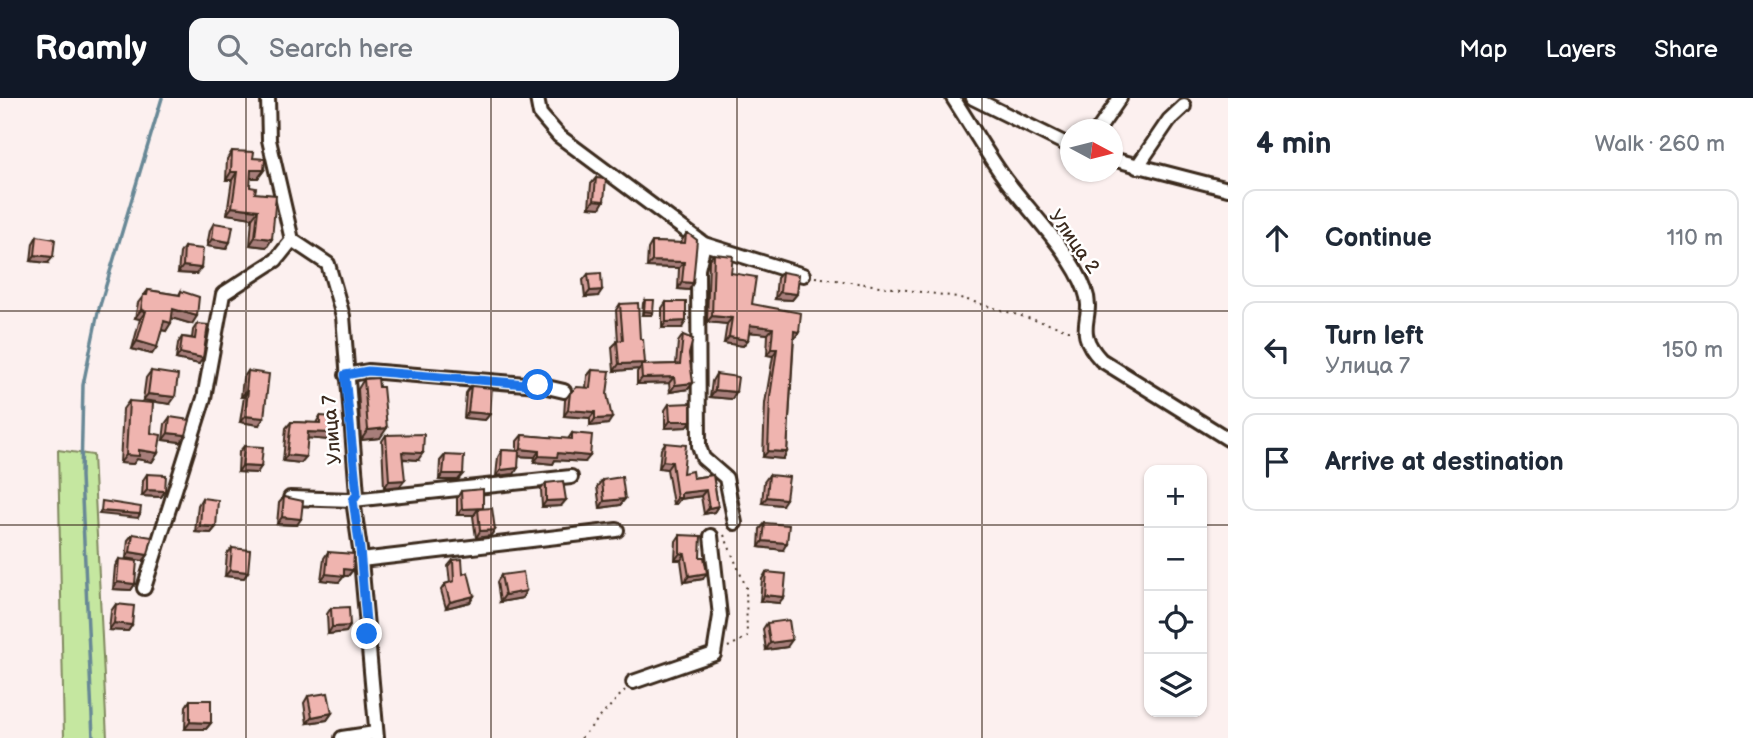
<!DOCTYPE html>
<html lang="en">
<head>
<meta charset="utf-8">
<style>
  :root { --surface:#fff; --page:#f6f6f7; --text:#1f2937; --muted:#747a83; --line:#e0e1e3; --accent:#111827 }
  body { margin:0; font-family:"Balsamiq Sans",sans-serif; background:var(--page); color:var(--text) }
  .controls { position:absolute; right:21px; bottom:21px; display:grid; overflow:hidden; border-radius:14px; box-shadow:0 2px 5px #0004 }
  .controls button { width:63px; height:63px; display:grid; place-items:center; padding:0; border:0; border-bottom:2px solid var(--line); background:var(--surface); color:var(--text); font:35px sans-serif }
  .compass { position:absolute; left:1060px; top:21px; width:63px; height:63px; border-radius:50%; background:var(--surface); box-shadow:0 2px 5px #0004; rotate:97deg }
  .stop { position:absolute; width:21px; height:21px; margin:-16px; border:5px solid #1a73e8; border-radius:50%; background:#fff }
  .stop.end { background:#1a73e8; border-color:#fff; box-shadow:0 2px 7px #0008 }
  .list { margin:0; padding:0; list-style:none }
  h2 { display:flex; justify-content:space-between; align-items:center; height:91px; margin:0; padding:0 28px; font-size:30px }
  h2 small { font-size:23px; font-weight:400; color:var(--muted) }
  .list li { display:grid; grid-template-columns:46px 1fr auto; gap:21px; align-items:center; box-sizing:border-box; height:98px; margin:0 14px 14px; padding:0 14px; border:2px solid var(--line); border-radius:14px }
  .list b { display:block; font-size:26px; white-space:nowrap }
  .list p { margin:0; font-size:23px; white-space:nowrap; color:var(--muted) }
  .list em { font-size:23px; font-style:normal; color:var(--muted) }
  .icon { flex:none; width:38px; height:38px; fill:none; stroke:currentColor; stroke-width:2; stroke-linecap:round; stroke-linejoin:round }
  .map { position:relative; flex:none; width:1228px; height:640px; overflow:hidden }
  header { display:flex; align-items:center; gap:42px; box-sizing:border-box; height:98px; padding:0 35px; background:var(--accent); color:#fff }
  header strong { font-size:33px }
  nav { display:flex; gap:38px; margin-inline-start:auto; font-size:24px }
  .search { width:490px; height:63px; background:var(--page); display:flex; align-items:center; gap:18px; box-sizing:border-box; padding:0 24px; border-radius:14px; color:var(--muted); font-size:26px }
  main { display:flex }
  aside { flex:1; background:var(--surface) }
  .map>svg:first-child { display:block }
  .grass { fill:#c5e7a0; stroke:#80885f; stroke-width:2 }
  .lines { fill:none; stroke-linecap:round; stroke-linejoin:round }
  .stream { stroke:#678896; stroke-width:3.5 }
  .minor-casing { stroke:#3b2a1e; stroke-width:18 }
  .path { stroke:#3b2a1e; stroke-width:2; stroke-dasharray:2 5; stroke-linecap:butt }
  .minor { stroke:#fff; stroke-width:12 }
  .wall { fill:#ce9b96; stroke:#3b2a1e; stroke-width:2 }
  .shaded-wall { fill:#a77e7a; stroke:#3b2a1e; stroke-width:2 }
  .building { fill:#efb4af; stroke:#3b2a1e; stroke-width:2 }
  .route { stroke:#1a73e8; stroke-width:9 }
  .grid { fill:none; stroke:#3b2a1e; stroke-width:2; stroke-opacity:0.55 }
  .labels { text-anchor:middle; stroke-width:5; stroke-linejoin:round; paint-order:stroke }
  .street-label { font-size:19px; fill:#3b2a1e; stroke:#fff }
</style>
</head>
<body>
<header>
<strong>Roamly</strong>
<div class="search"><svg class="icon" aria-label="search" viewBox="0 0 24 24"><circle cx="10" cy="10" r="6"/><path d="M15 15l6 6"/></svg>Search here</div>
<nav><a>Map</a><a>Layers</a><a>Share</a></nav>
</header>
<main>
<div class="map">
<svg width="1228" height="640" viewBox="0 0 1228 640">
  <rect width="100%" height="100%" fill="#fcf0ef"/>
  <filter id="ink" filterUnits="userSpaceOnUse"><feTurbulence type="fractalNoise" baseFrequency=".0143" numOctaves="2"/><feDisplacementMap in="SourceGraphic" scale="14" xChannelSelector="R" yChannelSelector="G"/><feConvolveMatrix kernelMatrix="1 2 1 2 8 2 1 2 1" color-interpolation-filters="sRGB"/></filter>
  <g filter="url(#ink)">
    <polygon class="grass" points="58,352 93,357 107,640 64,640"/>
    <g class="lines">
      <polyline class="stream" points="93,640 81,378 83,287 98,214 162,0"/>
      <g class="minor-casing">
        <g id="minor">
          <polyline points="268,0 269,42 292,142 328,166 343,218 357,396 353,402 360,451 377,640"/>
          <polyline points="537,0 540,16 559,38 704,146 803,177"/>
          <path d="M953 0C970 26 985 53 1003 78 1027 111 1072 155 1085 192 1096 221 1071 230 1101 262L1228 341"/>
          <polyline points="973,0 1070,48"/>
          <polyline points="1098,32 1120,0"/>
          <polyline points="1112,61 1228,91"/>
          <polyline points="1137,69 1169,22 1184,8"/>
          <polyline points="704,146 698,171 699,348 703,360 726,380 735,425"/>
          <polyline points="346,277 368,273 538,287 564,293"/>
          <polyline points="290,400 353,402 571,379"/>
          <polyline points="361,462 617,432"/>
          <polyline points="144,490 204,300 223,196 276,162 292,142"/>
          <polyline points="633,584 714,556 720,518 711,438"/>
          <polyline points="342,640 375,635"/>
        </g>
      </g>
      <g class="path">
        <polyline points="815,179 957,199 1072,233"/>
        <polyline points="724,437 746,489 747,539 728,549"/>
        <polyline points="581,640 625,592"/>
      </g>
      <use href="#minor" class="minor"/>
    </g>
    <g class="wall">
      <polygon points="232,53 253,60 264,72 258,80 250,80 250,89 255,95 267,149 250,147 252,120 227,116 232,82 226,82 227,61"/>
      <polygon points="596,80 600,110 589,109 591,86"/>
      <polygon points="214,125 226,151 207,148 210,132"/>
      <polygon points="686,136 693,185 689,192 678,191 679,170 647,169 648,151 652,144 681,145 682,142"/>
      <polygon points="37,138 48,165 31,163 33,145"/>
      <polygon points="184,149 196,176 178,175 180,155"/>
      <polygon points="714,156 731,175 752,206 799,234 795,240 794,240 787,354 783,361 763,359 765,305 773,258 767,257 768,236 749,234 743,248 724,245 727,226 707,224 709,162"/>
      <polygon points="782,174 797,196 792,202 775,201 777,180"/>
      <polygon points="588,176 598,198 585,199 583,182"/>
      <polygon points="148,192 179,197 181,193 192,226 172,220 166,233 162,232 152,256 132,251 140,221 135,220 138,205"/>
      <polygon points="645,202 651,217 642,217 643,205"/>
      <polygon points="666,204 682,230 662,230 662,210"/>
      <polygon points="620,206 640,241 643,267 676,266 678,244 683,237 689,256 693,285 688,291 670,294 669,285 637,286 637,274 639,271 614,273 612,249 618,243 616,212"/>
      <polygon points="197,226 199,266 176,261 178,245 182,239 192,240 193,232"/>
      <polygon points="592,272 607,296 608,326 590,328 590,320 564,318 565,302 570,295 586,290 587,278"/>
      <polygon points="151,273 170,306 143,302 146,280"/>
      <polygon points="248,273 259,327 240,324 244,299 241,299 243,280"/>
      <polygon points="716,276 736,294 732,301 710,299 712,283"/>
      <polygon points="364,281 380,340 361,342 358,291"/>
      <polygon points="471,288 490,316 485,322 464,320 466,295"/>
      <polygon points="129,303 151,335 158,355 152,364 137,361 133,366 120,365 123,311"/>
      <polygon points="669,306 691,323 687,329 665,330 665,312"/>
      <polygon points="320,318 333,335 329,342 308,340 301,365 283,363 286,330 291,324 316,325"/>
      <polygon points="170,319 181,344 163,342 165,326"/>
      <polygon points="572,335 585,364 555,362 553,366 534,364 535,359 519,358 514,376 496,378 498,359 502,352 517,353 517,343 522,337 568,341"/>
      <polygon points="386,337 418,362 403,361 400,388 384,390 382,343"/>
      <polygon points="665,345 683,375 693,380 713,377 718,408 714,414 704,416 701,398 680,401 676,406 673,406 667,371 659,370 661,351"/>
      <polygon points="244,348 257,375 238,374 239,354"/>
      <polygon points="445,357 458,382 439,382 440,363"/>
      <polygon points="147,376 165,393 161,399 142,398 143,382"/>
      <polygon points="769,377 782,407 762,405 764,384"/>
      <polygon points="602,382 625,401 620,407 600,410 597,389"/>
      <polygon points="546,385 561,408 542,409 541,391"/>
      <polygon points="461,393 483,410 495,432 490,438 476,440 473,418 474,417 457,417 457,400"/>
      <polygon points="284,399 297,427 277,426 279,405"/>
      <polygon points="202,400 216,429 211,435 195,434 198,407"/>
      <polygon points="765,425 783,452 759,449 760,431"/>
      <polygon points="133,436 148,457 143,463 126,460 128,442"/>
      <polygon points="680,437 700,459 703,481 684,484 681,462 675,462 676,443"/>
      <polygon points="232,450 248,474 244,480 225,478 227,456"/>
      <polygon points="328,454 353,472 348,478 344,478 339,484 321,482 324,460"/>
      <polygon points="119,461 135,486 131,492 113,491 115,468"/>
      <polygon points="453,462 474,498 470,504 446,510 441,492 445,486 450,485 448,468"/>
      <polygon points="766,474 779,505 760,503 762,481"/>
      <polygon points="501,477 522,500 500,504 497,484"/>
      <polygon points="116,506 132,527 128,533 109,532 111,513"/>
      <polygon points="331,510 350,528 346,534 328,536 327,516"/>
      <polygon points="767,525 787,549 766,552 763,531"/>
      <polygon points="308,598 332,615 327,622 307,625 304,605"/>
      <polygon points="190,602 211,625 206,631 185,631 186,608"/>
    </g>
    <g class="shaded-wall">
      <polygon points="251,72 264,72 258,80 245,80"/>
      <polygon points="231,74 237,74 232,82 226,82"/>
      <polygon points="594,102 604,103 600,110 589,109"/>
      <polygon points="232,109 258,112 252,120 227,116"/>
      <polygon points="255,139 272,141 267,149 250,147"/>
      <polygon points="212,141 230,144 226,151 207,148"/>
      <polygon points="35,157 53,159 48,165 31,163"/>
      <polygon points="652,163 684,164 679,170 647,169"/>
      <polygon points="183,168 201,170 196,176 178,175"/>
      <polygon points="682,184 693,185 689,192 678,191"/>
      <polygon points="602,192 598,198 585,199 590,193"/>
      <polygon points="780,194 797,196 792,202 775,201"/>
      <polygon points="173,211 197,218 192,226 168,219"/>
      <polygon points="141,212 146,213 140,221 135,220"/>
      <polygon points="644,213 653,214 651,217 642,217"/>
      <polygon points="712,218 732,220 727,226 707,224"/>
      <polygon points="164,223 171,225 166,233 158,231"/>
      <polygon points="686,223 682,230 662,230 666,224"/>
      <polygon points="750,227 773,230 768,236 746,234"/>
      <polygon points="794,233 799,234 795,240 789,240"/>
      <polygon points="729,239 748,242 743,248 724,245"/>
      <polygon points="137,243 157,249 152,256 132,251"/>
      <polygon points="771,251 777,251 773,258 767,257"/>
      <polygon points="180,255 203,260 199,266 176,261"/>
      <polygon points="645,265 639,271 614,273 619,266"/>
      <polygon points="674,279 669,285 637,286 642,280"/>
      <polygon points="693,285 688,291 670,294 675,287"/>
      <polygon points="715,292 736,294 732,301 710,299"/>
      <polygon points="246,293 248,293 244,299 241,299"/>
      <polygon points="148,296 175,299 170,306 143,302"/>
      <polygon points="568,312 595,314 590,320 564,318"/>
      <polygon points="468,314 490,316 485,322 464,320"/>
      <polygon points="245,318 264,320 259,327 240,324"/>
      <polygon points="612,320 608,326 590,328 595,321"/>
      <polygon points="670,323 691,323 687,329 665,330"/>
      <polygon points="387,330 380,340 361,342 368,332"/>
      <polygon points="308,334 333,335 329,342 304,340"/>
      <polygon points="168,335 186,337 181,344 163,342"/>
      <polygon points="521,351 539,353 535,359 516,358"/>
      <polygon points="139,352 158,355 152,364 137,361 133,366 120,365 126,357"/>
      <polygon points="768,353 787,354 783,361 763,359"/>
      <polygon points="402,354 423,355 418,362 397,360"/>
      <polygon points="558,355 590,358 585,364 555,362 553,366 534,364 539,358"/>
      <polygon points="287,357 306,359 301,365 283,363"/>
      <polygon points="663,363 672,364 667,371 659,370"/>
      <polygon points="242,368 261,369 257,375 238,374"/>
      <polygon points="518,370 514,376 496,378 501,372"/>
      <polygon points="443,376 463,376 458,382 439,382"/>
      <polygon points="405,382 400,388 384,390 389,383"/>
      <polygon points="147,392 165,393 161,399 142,398"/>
      <polygon points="706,392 701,398 680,401 676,406 673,406 681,395"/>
      <polygon points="767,399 786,401 782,407 762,405"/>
      <polygon points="625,401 620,407 600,410 604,403"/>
      <polygon points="566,402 561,408 542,409 546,403"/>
      <polygon points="718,408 714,414 704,416 709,410"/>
      <polygon points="483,410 478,411 474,417 457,417 462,411"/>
      <polygon points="101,413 140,416 138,420 99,416"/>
      <polygon points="282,419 301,421 297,427 277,426"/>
      <polygon points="200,428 216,429 211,435 195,434"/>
      <polygon points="495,432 490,438 476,440 480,433"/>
      <polygon points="763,443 787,445 783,452 759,449"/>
      <polygon points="130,454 148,457 143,463 126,460"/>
      <polygon points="680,455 685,456 681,462 675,462"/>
      <polygon points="344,471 353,472 348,478 344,478 339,484 321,482 326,476"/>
      <polygon points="230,472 248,474 244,480 225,478"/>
      <polygon points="707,475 703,481 684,484 689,478"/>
      <polygon points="117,484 135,486 131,492 113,491"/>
      <polygon points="526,493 522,500 500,504 505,497"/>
      <polygon points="764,497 784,499 779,505 760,503"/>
      <polygon points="474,498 470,504 446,510 450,504"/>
      <polygon points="114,525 132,527 128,533 109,532"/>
      <polygon points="350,528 346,534 328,536 332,529"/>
      <polygon points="792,542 787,549 766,552 770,545"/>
      <polygon points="332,615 327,622 307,625 312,619"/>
      <polygon points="190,624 211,625 206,631 185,631"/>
    </g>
    <g class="building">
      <polygon points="232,53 254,54 253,60 265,61 264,72 251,72 250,89 256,90 255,95 276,97 272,141 255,139 258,112 232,109 237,74 231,74"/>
      <polygon points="596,80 606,81 604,103 594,102"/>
      <polygon points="214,125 233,128 230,144 212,141"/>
      <polygon points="686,136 689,136 697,142 693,185 682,184 684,164 652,163 652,144 685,145"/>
      <polygon points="37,138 55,141 53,159 35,157"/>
      <polygon points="184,149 203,151 201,170 183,168"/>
      <polygon points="714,156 733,158 731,175 756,179 752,206 801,215 799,234 794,233 787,354 768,353 770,299 777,251 771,251 773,230 750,227 748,242 729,239 732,220 712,218"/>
      <polygon points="782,174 799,177 797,196 780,194"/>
      <polygon points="601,175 602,192 590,193 588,176"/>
      <polygon points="148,192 180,197 181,193 199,199 197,218 173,211 171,225 164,223 157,249 137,243 146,213 141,212 143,197 147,197"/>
      <polygon points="645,202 654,202 653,214 644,213"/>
      <polygon points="666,204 686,204 686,223 666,224"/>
      <polygon points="638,205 640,241 643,241 645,265 619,266 617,243 623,242 620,206"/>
      <polygon points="197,226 208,227 203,260 180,255 182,239 195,241"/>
      <polygon points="683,237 693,241 689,256 693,285 675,287 674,279 642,280 641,267 680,266"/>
      <polygon points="592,272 610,273 607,296 612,320 595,321 595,314 568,312 570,295 577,289 590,290"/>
      <polygon points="151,273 178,277 175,299 148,296"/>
      <polygon points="248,273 269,276 264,320 245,318 248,293 246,293"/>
      <polygon points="716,276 738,279 736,294 715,292"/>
      <polygon points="378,280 379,289 383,289 387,330 368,332 364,281"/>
      <polygon points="471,288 492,290 490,316 468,314"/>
      <polygon points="129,303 153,305 151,335 161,337 158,355 139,352 139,358 126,357"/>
      <polygon points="691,305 691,323 670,323 669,306"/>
      <polygon points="320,318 334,319 333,335 308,334 306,359 287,357 291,324 320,325"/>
      <polygon points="170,319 190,322 186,337 168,335"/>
      <polygon points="572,335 592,337 590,358 558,355 557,359 539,358 539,353 521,351 522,337 572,341"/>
      <polygon points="424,336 423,355 402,354 405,382 389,383 386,337"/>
      <polygon points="665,345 686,347 683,375 692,373 693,380 713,377 718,408 709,410 706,392 681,395 681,400 677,400 672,364 663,363"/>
      <polygon points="244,348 263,349 261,369 242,368"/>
      <polygon points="502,352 519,353 518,370 501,372"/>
      <polygon points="445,357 464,358 463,376 443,376"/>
      <polygon points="147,376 166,377 165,393 147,392"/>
      <polygon points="769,377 789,379 786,401 767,399"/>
      <polygon points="622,379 625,401 604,403 602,382"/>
      <polygon points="563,383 566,402 546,403 546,385"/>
      <polygon points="483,391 483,410 462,411 461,393"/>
      <polygon points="284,399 303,403 301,421 282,419"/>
      <polygon points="202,400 218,402 216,429 200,428"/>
      <polygon points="102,403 141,409 140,416 101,413"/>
      <polygon points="492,410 495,432 480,433 478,411"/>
      <polygon points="765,425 789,427 787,445 763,443"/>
      <polygon points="133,436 152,439 148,457 130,454"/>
      <polygon points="680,437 701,438 700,459 704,459 707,475 689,478 685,456 680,455"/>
      <polygon points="232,450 250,452 248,474 230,472"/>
      <polygon points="328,454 354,456 353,472 344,471 344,478 326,476"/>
      <polygon points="119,461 137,463 135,486 117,484"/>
      <polygon points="462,461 463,476 468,474 474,498 450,504 445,486 454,483 453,462"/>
      <polygon points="523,474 526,493 505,497 501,477"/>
      <polygon points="766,474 786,476 784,499 764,497"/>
      <polygon points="116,506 134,508 132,527 114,525"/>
      <polygon points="349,509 350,528 332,529 331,510"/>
      <polygon points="789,522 792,542 770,545 767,525"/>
      <polygon points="328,595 332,615 312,619 308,598"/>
      <polygon points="190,602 211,602 211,625 190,624"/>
    </g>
  </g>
  <g class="lines" filter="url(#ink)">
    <polyline class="route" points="367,536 360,451 353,402 357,396 345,277 368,273 538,287"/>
  </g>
  <path class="grid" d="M246 0V640M491 0V640M737 0V640M982 0V640M0 213H1228M0 427H1149M1202 427H1228"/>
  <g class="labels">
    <g class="street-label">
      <text transform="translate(1075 143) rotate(55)" y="7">Улица 2</text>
      <text transform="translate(331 332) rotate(-95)" y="7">Улица 7</text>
    </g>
  </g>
</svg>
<div class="controls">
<button>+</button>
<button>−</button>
<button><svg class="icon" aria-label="locate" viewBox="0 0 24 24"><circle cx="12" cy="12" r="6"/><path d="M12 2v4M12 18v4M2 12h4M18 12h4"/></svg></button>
<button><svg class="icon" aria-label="layers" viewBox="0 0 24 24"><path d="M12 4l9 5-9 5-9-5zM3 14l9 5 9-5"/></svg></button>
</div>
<svg class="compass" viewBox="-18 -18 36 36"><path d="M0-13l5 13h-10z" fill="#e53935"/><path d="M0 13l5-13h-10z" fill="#747a83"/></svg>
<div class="stop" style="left:538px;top:287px"></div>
<div class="stop end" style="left:367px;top:536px"></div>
</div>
<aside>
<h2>4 min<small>Walk · 260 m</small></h2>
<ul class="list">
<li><svg class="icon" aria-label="ahead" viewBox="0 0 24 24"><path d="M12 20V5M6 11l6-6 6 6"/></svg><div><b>Continue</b></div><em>110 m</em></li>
<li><svg class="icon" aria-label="left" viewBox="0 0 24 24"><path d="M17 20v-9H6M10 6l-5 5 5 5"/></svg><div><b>Turn left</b><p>Улица 7</p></div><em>150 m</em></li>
<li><svg class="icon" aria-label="arrive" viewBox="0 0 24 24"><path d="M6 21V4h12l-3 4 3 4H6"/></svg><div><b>Arrive at destination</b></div></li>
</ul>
</aside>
</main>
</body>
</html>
